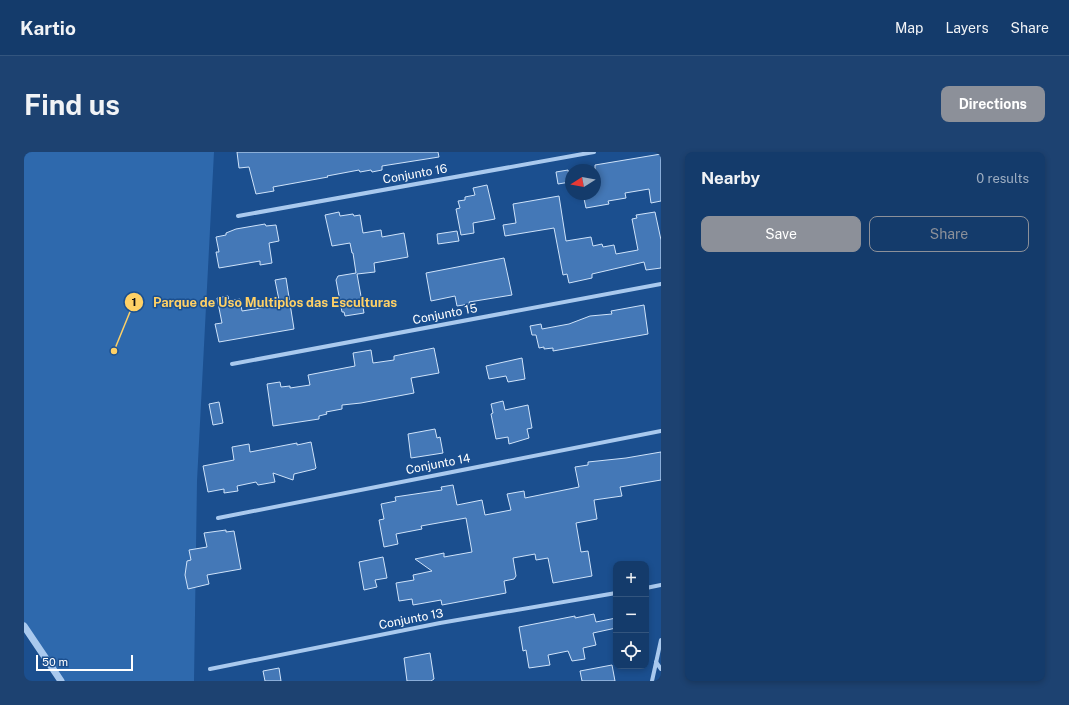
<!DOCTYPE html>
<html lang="en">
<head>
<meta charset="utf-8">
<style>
  :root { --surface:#143b6b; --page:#1d4271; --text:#f1f3f6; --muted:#9dadc1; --line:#33557e; --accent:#8c9099 }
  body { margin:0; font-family:"Public Sans",sans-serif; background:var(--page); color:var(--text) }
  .controls { position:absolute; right:12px; bottom:12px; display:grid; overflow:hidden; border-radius:8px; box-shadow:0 2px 6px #0003 }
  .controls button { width:36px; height:36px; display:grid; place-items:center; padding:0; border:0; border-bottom:1px solid var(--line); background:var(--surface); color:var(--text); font:20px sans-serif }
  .compass { position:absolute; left:541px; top:12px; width:36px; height:36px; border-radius:50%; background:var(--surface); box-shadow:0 2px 6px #0003; rotate:259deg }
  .scale { position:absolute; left:12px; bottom:10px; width:97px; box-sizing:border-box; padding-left:4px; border:2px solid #fff; border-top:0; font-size:11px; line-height:14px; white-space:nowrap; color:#fff; -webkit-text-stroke:3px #1b4f8f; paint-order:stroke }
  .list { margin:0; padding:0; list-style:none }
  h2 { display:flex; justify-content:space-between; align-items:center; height:52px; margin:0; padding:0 16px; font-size:17px }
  h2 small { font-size:13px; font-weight:400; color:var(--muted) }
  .actions { display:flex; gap:8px; padding:12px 16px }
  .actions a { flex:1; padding:9px 0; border:1px solid var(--accent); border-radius:8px; text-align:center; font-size:14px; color:var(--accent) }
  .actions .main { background:var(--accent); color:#fff }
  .icon { flex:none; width:22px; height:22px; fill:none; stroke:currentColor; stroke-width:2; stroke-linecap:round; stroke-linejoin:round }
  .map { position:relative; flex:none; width:637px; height:529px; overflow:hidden; border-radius:8px }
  header { display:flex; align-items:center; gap:24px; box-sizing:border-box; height:56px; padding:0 20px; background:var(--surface); border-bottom:1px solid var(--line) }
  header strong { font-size:19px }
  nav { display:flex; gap:22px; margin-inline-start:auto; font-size:14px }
  .intro { display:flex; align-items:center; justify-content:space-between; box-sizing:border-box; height:96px; padding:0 24px }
  h1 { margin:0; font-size:28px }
  .button { padding:10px 18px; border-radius:8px; background:var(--accent); color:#fff; font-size:14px; font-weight:700 }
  main { display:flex; gap:24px; padding:0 24px }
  aside { flex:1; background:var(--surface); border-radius:8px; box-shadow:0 2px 6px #0003 }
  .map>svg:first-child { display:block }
  .green { fill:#2e69ad }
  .building { fill:#4478b7; stroke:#cfe3fa }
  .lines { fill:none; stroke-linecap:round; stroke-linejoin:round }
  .minor { stroke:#a9c9ee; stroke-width:4 }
  .tertiary { stroke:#a9c9ee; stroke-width:7 }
  .labels { text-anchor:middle; stroke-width:3; stroke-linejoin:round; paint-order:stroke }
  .street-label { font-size:12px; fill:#fff; stroke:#1b4f8f }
  .leader { fill:none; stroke:#ffd166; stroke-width:1.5 }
  .callout-dot { fill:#ffd166; stroke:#1b4f8f; stroke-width:1.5 }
  .mark-label { font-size:12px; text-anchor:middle; font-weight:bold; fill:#111 }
  .callout-label { font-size:13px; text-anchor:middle; font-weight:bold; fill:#ffd166; stroke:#1b4f8f; stroke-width:3; stroke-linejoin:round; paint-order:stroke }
</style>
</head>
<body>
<header>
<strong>Kartio</strong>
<nav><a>Map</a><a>Layers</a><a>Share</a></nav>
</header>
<div class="intro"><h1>Find us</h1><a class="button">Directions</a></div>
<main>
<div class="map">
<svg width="637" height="529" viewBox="0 0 637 529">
  <rect width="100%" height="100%" fill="#1b4f8f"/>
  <polygon class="green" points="0,0 190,0 173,329 170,529 35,529 0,478"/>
  <g class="building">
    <polygon points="213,0 414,0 415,5 358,14 358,18 348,20 347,18 336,20 335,18 303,24 304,25 249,35 250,39 232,42 225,15 215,16"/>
    <polygon points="637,2 637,49 627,51 625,37 601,41 602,46 584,49 585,52 562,56 559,42 571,42 571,13"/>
    <polygon points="544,18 546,30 534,32 532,20"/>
    <polygon points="463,33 471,67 449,71 450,81 437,83 432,57 436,56 434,49 441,48 441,45 451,43 449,36"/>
    <polygon points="535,44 542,89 567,85 569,94 578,92 579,95 590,93 592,102 614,98 608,67 613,66 612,63 631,60 637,88 637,116 622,118 620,110 568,122 568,126 545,131 543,122 539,123 530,76 481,84 479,73 492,71 489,52"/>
    <polygon points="315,60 316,64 329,62 330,64 336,63 339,81 357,78 358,85 380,81 384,105 350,111 351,120 333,122 340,161 321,164 320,160 318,160 312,128 314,124 332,121 329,101 328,101 326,91 308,94 301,63"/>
    <polygon points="241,72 242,74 252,73 255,89 245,91 248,111 236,113 236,109 195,116 192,100 195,100 192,85 202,83 202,81 212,77"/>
    <polygon points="433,79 435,89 414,92 413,82"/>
    <polygon points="480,106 488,143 445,150 446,152 433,154 431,144 407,149 402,121"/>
    <polygon points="262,126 270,177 195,190 191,172 198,171 193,146 204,144 205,149 216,147 218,159 256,153 251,128"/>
    <polygon points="620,153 624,182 529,199 529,196 520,197 520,195 515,196 512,183 508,183 506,174 517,172 518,177 545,172 566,164 588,162 587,159"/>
    <polygon points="410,196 415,221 387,226 390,241 337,251 318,253 318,257 302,260 303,262 295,264 295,267 249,274 243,232 256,230 257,235 266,234 266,236 286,233 284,223 331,214 329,201 347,198 349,211 370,208 370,204"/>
    <polygon points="498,206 501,227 484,230 482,224 465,227 462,214"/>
    <polygon points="479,249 481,258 504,253 508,276 503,277 505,286 485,292 484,285 472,287 467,262 469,261 467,252"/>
    <polygon points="195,250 199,271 189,273 185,252"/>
    <polygon points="411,277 413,286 416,285 419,301 387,306 384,282"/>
    <polygon points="287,290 292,316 291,317 270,322 269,328 249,321 251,330 234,333 232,330 213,334 214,339 200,341 200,337 184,340 179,314 210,308 208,295 225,292 226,300 273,291 273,293"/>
    <polygon points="637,300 637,328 596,335 598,344 570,348 573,367 552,371 557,400 564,399 568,424 529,431 524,406 512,408 511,402 489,406 492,424 490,427 480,429 482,441 418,453 417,448 389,453 388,447 375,449 372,431 390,428 389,423 408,419 391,407 420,401 420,405 448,400 442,366 397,374 398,377 372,382 374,392 360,395 355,368 360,367 357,352 372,349 371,345 418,338 417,335 429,333 433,353 458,348 461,363 487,358 483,342 500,339 501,346 555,335 551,315 564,313 564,310 602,306"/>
    <polygon points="202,378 202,380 210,379 217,417 183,423 185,432 164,437 161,423 163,409 167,408 165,398 183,395 180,381"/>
    <polygon points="359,405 363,426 351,428 353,435 340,438 335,410"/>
    <polygon points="570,462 572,470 592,466 592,476 569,481 572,493 559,496 561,507 548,509 544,499 524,503 526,513 505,516 502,498 499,499 495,475 551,464 551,466"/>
    <polygon points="406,501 410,527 407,529 383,529 380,506"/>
    <polygon points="588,513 591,529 558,529 556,519"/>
    <polygon points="255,516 257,529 241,529 239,519"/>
  </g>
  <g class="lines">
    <g class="minor">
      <polyline points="214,64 570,0"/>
      <polyline points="208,212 637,132"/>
      <polyline points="194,366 637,279"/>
      <polyline points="622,436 637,433"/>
      <polyline points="632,510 637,517"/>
      <polyline points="186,517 416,471 592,441"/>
      <polyline points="628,529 637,488"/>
    </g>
    <polyline class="tertiary" points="0,474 37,529"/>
  </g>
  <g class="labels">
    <g class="street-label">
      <text transform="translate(391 22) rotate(-10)" y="4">Conjunto 16</text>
      <text transform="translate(421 162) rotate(-11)" y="4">Conjunto 15</text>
      <text transform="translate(414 312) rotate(-11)" y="4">Conjunto 14</text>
      <text transform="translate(387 467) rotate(-11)" y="4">Conjunto 13</text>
    </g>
  </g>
  <path class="leader" d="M90 199L110 150"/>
  <g class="callout-dot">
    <circle cx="90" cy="199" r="4"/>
    <circle cx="110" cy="150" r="10"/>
  </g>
  <g class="mark-label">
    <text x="110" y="154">1</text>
  </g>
  <g class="callout-label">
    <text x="251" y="155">Parque de Uso Multiplos das Esculturas</text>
  </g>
</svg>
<div class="controls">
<button>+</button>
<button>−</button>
<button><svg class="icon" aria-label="locate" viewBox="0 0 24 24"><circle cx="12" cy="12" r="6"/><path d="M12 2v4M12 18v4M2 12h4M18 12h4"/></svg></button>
</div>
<svg class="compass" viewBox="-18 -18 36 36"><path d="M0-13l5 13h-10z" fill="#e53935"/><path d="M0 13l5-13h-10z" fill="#9dadc1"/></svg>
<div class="scale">50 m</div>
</div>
<aside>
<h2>Nearby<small>0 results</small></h2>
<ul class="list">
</ul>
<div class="actions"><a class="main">Save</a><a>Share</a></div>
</aside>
</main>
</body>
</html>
